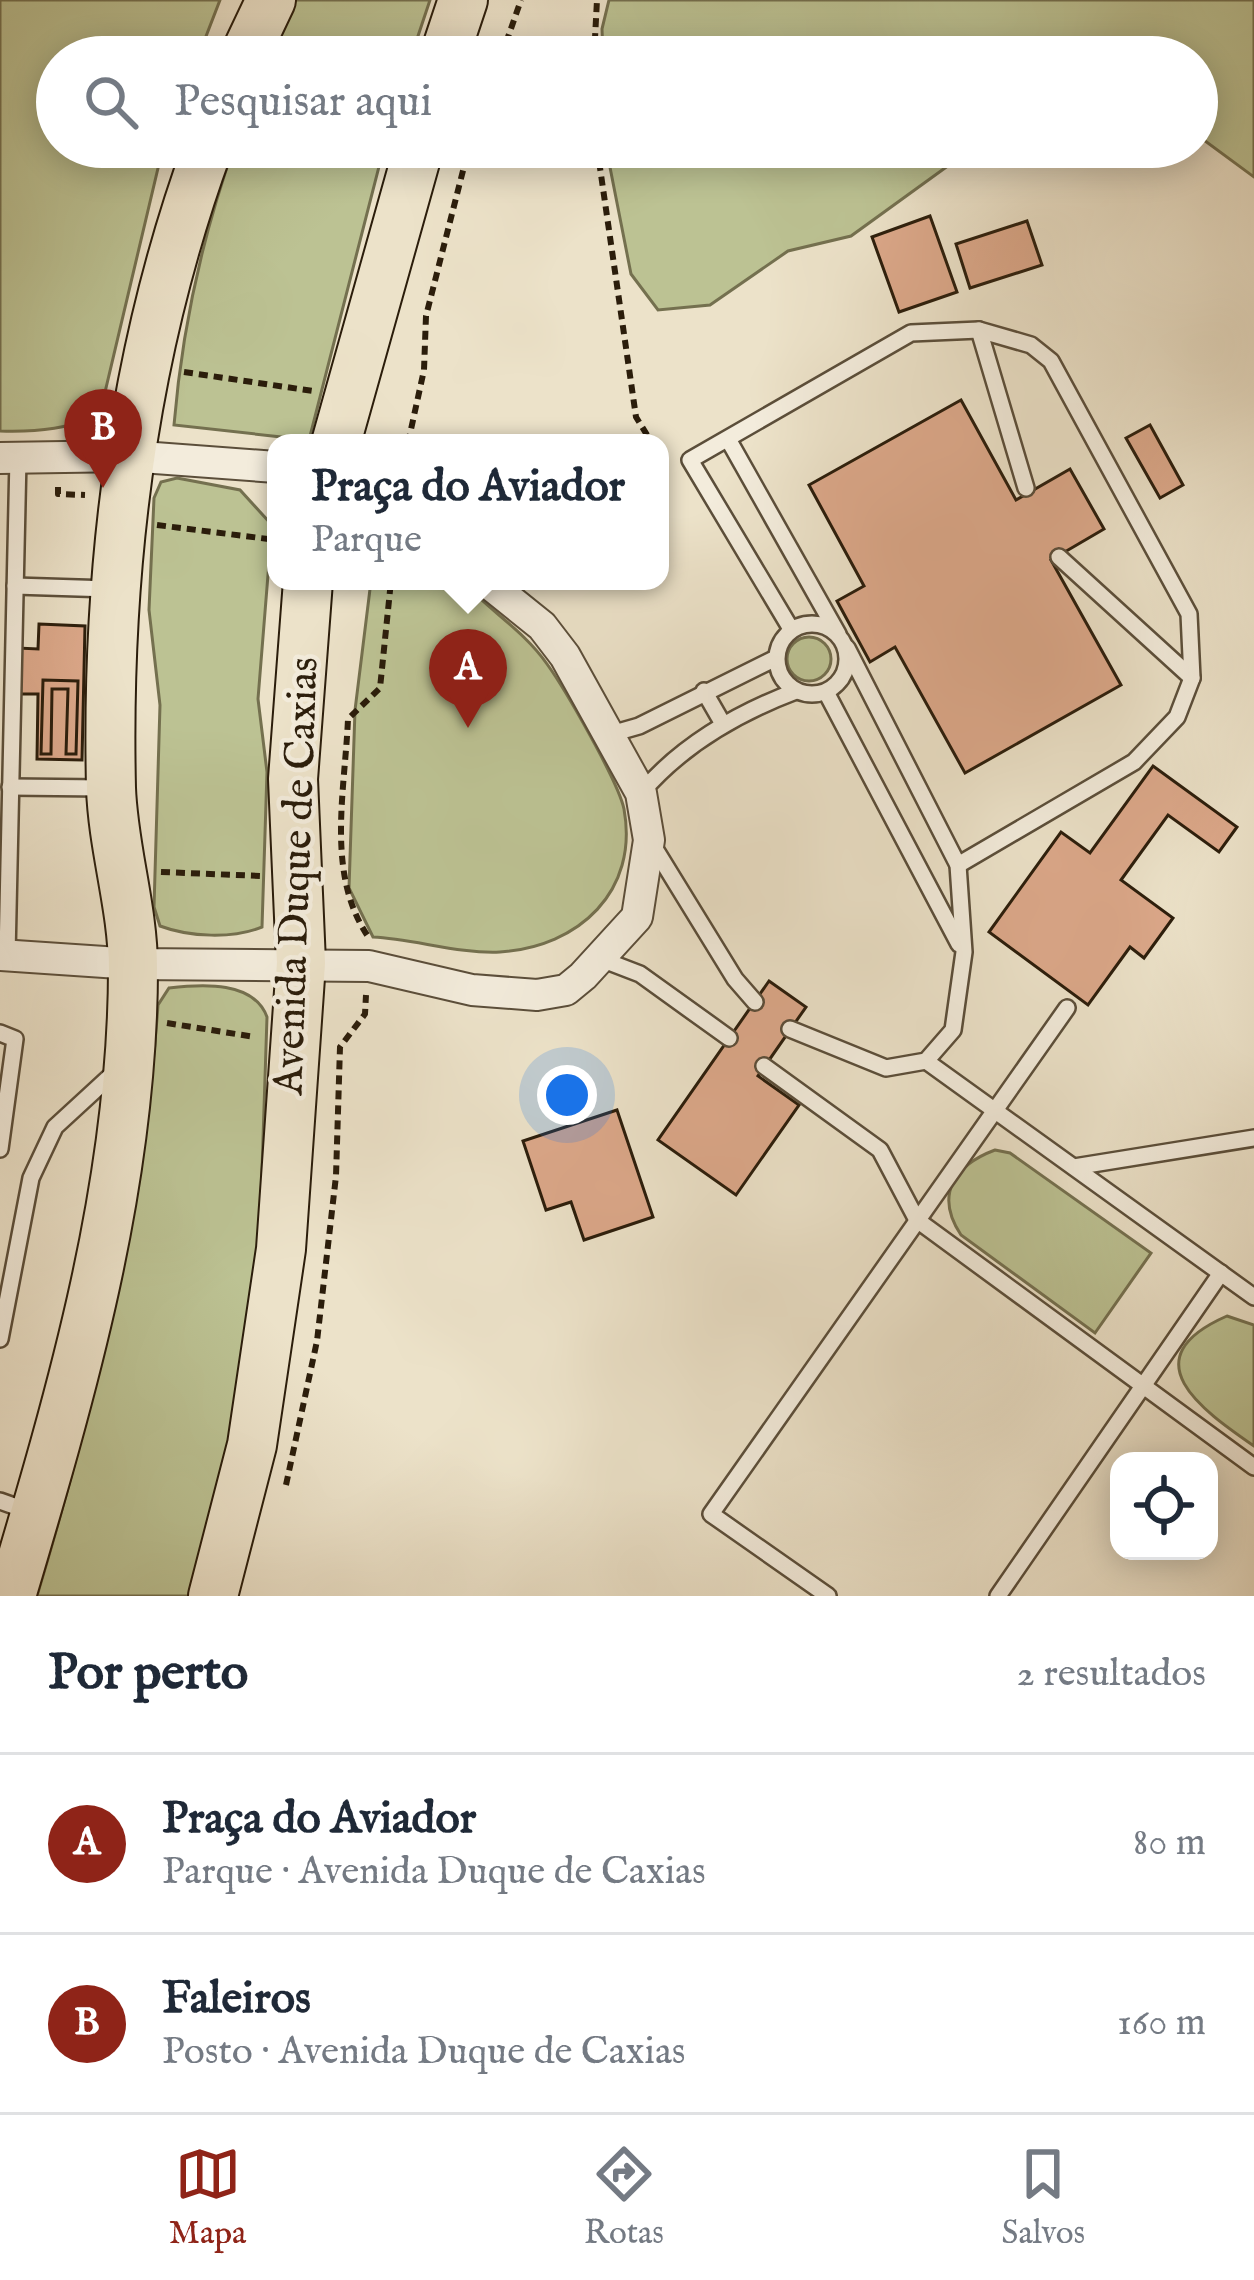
<!DOCTYPE html>
<html lang="pt">
<head>
<meta charset="utf-8">
<style>
  :root { --surface:#fff; --page:#f2f2f3; --text:#1f2937; --muted:#747a83; --line:#e0e1e3; --accent:#8f2418 }
  body { margin:0; font-family:"IM FELL English",serif; background:var(--page); color:var(--text) }
  .controls { position:absolute; right:36px; bottom:36px; display:grid; overflow:hidden; border-radius:24px; box-shadow:0 6px 30px #0003 }
  .controls button { width:108px; height:108px; display:grid; place-items:center; padding:0; border:0; border-bottom:3px solid var(--line); background:var(--surface); color:var(--text); font:60px sans-serif }
  .you { position:absolute; left:567px; top:1095px; width:42px; height:42px; margin:-30px; border:9px solid #fff; border-radius:50%; background:#1a73e8; box-shadow:0 0 0 18px #1a73e833 }
  .badge { display:grid; place-items:center; width:78px; height:78px; border-radius:50%; background:var(--accent); color:#fff; font-size:39px; font-weight:700 }
  .pin { position:absolute; translate:-50% -99px; filter:drop-shadow(0 3px 6px #0008) }
  .pin::after { content:''; position:absolute; top:63px; width:42px; height:36px; background:inherit; clip-path:polygon(0 0,100% 0,50% 100%) }
  .popup { position:absolute; left:267px; top:434px; width:402px; height:156px; box-sizing:border-box; display:grid; place-content:center; border-radius:24px; background:var(--surface); filter:drop-shadow(0 3px 9px #0005); font-size:39px; white-space:nowrap; color:var(--muted) }
  .popup b { font-size:45px; color:var(--text) }
  .popup::after { content:''; position:absolute; left:50%; top:100%; margin-left:-24px; border:24px solid transparent; border-top-color:var(--surface) }
  .list { margin:0; padding:0; list-style:none }
  h2 { display:flex; justify-content:space-between; align-items:center; height:156px; margin:0; padding:0 48px; font-size:51px }
  h2 small { font-size:39px; font-weight:400; color:var(--muted) }
  .list li { display:grid; grid-template-columns:78px 1fr auto; gap:36px; align-items:center; box-sizing:border-box; height:180px; padding:0 48px; border-top:3px solid var(--line) }
  .list b { display:block; font-size:45px; white-space:nowrap }
  .list p { margin:0; font-size:39px; white-space:nowrap; color:var(--muted) }
  .list em { font-size:39px; font-style:normal; color:var(--muted) }
  .icon { flex:none; width:66px; height:66px; fill:none; stroke:currentColor; stroke-width:2; stroke-linecap:round; stroke-linejoin:round }
  .map { position:relative; flex:none; width:1254px; height:1596px; overflow:hidden }
  .search { position:absolute; background:var(--surface); box-shadow:0 6px 30px #0003; left:36px; right:36px; top:36px; height:132px; display:flex; align-items:center; gap:30px; box-sizing:border-box; padding:0 42px; border-radius:66px; color:var(--muted); font-size:45px }
  .sheet { height:516px; background:var(--surface) }
  nav { display:flex; justify-content:space-around; align-items:center; box-sizing:border-box; height:168px; border-top:3px solid var(--line); background:var(--surface); font-size:33px; color:var(--muted) }
  nav a { display:grid; justify-items:center; gap:6px }
  nav .on { color:var(--accent) }
  .map>svg:first-child { display:block }
  .green { fill:#bcc293; stroke:#74704f; stroke-width:3 }
  .building { fill:#dca88a; stroke:#2b1d0b; stroke-width:3 }
  .lines { fill:none; stroke-linecap:round; stroke-linejoin:round }
  .service-casing { stroke:#5b4e3a; stroke-width:20 }
  .minor-casing { stroke:#5b4e3a; stroke-width:34 }
  .primary-casing { stroke:#2b1d0b; stroke-width:52 }
  .path { stroke:#2b1d0b; stroke-width:6; stroke-dasharray:9 6; stroke-linecap:butt }
  .service { stroke:#f3ecdc; stroke-width:15 }
  .minor { stroke:#f3ecdc; stroke-width:30 }
  .primary { stroke:#ece2c9; stroke-width:48 }
  .labels { text-anchor:middle; stroke-width:9; stroke-linejoin:round; paint-order:stroke }
  .street-label { font-size:42px; fill:#2b1d0b; stroke:#f3ecdc }
</style>
</head>
<body>
<div class="map">
<svg width="1254" height="1596" viewBox="0 0 1254 1596">
  <rect width="100%" height="100%" fill="#ece2c9"/>
  <filter id="stains"><feTurbulence type="fractalNoise" baseFrequency=".00167" numOctaves="4"/><feColorMatrix values="0 0 0 0 .2 0 0 0 0 .09 0 0 0 0 .02 0 0 0 .5 -.17"/></filter>
  <radialGradient id="worn" r=".72"><stop offset=".6" stop-color="#630" stop-opacity="0"/><stop offset="1" stop-color="#630" stop-opacity=".3"/></radialGradient>
  <g class="green">
    <path d="M0 0H220L198 57H57V147H163L101 409C81 430 30 432 0 431Z"/>
    <polygon points="294,0 430,0 411,57 268,57"/>
    <polygon points="609,0 1254,0 1254,177 1197,135 1197,57 603,57 602,29"/>
    <path d="M234 147H384L309 440 174 425C182 329 202 237 234 147Z"/>
    <polygon points="606,147 974,147 851,236 788,251 710,305 658,310 631,274"/>
    <path d="M177 478 240 490 272 525 258 699 267 772 262 927C233 939 189 937 160 926L154 907 160 705 149 610 154 498 161 482Z"/>
    <path d="M371 581H462C489 610 524 631 547 664 565 689 618 781 624 809 639 891 579 947 500 952 459 954 414 939 373 937L349 888 355 710Z"/>
    <circle cx="809" cy="659" r="22"/>
    <path d="M169 988C203 984 254 981 267 1017L260 1231 247 1386 189 1596H37C95 1402 144 1207 158 1005Z"/>
    <path d="M995 1150 1010 1153 1151 1253 1095 1333 961 1235C934 1194 955 1165 995 1150Z"/>
    <path d="M1227 1316 1254 1325V1446C1202 1410 1129 1359 1227 1316Z"/>
  </g>
  <g class="building">
    <polygon points="930,216 957,292 899,312 872,237"/>
    <polygon points="1027,221 1042,265 970,288 956,244"/>
    <polygon points="961,400 1016,500 1070,469 1104,529 1051,560 1121,685 965,773 895,647 870,662 837,601 864,586 809,485"/>
    <polygon points="1150,425 1183,485 1160,498 1126,438"/>
    <polygon points="39,624 85,626 82,760 37,759 38,694 16,694 18,648 38,649"/>
    <polygon points="43,680 78,681 76,754 66,754 68,689 52,689 51,754 41,754"/>
    <polygon points="1153,766 1237,827 1219,852 1168,815 1121,880 1173,918 1144,958 1130,947 1088,1005 989,932 1061,832 1090,853"/>
    <polygon points="769,981 806,1007 758,1076 799,1105 736,1195 658,1140"/>
    <polygon points="617,1110 653,1217 584,1240 571,1202 546,1210 523,1141"/>
  </g>
  <g class="lines">
    <g class="service-casing">
      <g id="service">
        <polyline points="979,330 1026,488"/>
        <polyline points="728,439 838,634"/>
        <polyline points="1059,557 1192,678"/>
        <polyline points="15,586 110,589"/>
        <circle cx="812" cy="659" r="35"/>
        <polyline points="791,629 690,460 911,333 979,330 1031,345 1051,361 1189,614 1192,678 1177,717 1134,762 958,865"/>
        <polyline points="704,691 723,724"/>
        <polyline points="826,692 959,944"/>
        <polyline points="611,734 639,726 776,658"/>
        <polyline points="10,787 103,788"/>
        <path d="M641 793C682 745 738 713 796 691"/>
        <polyline points="652,844 735,979 755,1002"/>
        <polyline points="7,955 18,458"/>
        <polyline points="601,959 640,974 729,1038"/>
        <polyline points="790,1029 886,1068 926,1061 953,1030 964,952 958,865 847,648"/>
        <polyline points="0,1033 15,1039 0,1149"/>
        <polyline points="926,1061 1254,1297"/>
        <polyline points="764,1066 880,1150 917,1220 1254,1467"/>
        <polyline points="1074,1167 1254,1138"/>
        <polyline points="0,1339 31,1178 55,1127 117,1070"/>
        <polyline points="0,1501 31,1512"/>
        <polyline points="828,1596 711,1514 1067,1008"/>
        <polyline points="998,1596 1221,1273"/>
      </g>
    </g>
    <g class="minor-casing">
      <g id="minor">
        <polyline points="0,458 128,456 276,467"/>
        <polyline points="0,955 134,964 369,966 472,990 537,995 566,990 583,976 637,917 649,840 641,793 565,656 542,626 486,581"/>
      </g>
    </g>
    <g class="primary-casing">
      <g id="primary">
        <polyline points="244,57 271,0"/>
        <polyline points="444,57 463,0"/>
        <polyline points="336,443 419,147"/>
        <path d="M11 1596C72 1391 133 1184 133 968 133 908 113 848 111 788 106 571 133 351 208 147"/>
        <polyline points="213,1596 252,1445 281,1249 301,963 293,779 308,581"/>
      </g>
    </g>
    <g class="path">
      <polyline points="501,57 521,0"/>
      <polyline points="594,57 597,0"/>
      <polyline points="597,147 636,417 652,443"/>
      <polyline points="184,372 313,391"/>
      <polyline points="408,443 424,370 426,316 469,147"/>
      <polyline points="58,487 58,494 85,495"/>
      <polyline points="157,525 276,540"/>
      <polyline points="161,872 262,876"/>
      <path d="M367 935C326 872 345 791 348 719L380 688 391 581"/>
      <polyline points="167,1023 255,1037"/>
      <polyline points="286,1485 317,1341 336,1176 340,1047 365,1014 366,995"/>
    </g>
    <use href="#service" class="service"/>
    <use href="#minor" class="minor"/>
    <use href="#primary" class="primary"/>
  </g>
  <g class="labels">
    <g class="street-label">
      <text transform="translate(294 876) rotate(-88)" y="15">Avenida Duque de Caxias</text>
    </g>
  </g>
  <rect width="100%" height="100%" filter="url(#stains)"/>
  <rect width="100%" height="100%" fill="url(#worn)"/>
</svg>
<div class="controls">
<button><svg class="icon" aria-label="locate" viewBox="0 0 24 24"><circle cx="12" cy="12" r="6"/><path d="M12 2v4M12 18v4M2 12h4M18 12h4"/></svg></button>
</div>
<div class="you"></div>
<div class="pin badge" style="left:468px;top:728px">A</div>
<div class="popup"><b>Praça do Aviador</b>Parque</div>
<div class="pin badge" style="left:103px;top:488px">B</div>
<div class="search"><svg class="icon" aria-label="search" viewBox="0 0 24 24"><circle cx="10" cy="10" r="6"/><path d="M15 15l6 6"/></svg>Pesquisar aqui</div>
</div>
<section class="sheet">
<h2>Por perto<small>2 resultados</small></h2>
<ul class="list">
<li><span class="badge">A</span><div><b>Praça do Aviador</b><p>Parque · Avenida Duque de Caxias</p></div><em>80 m</em></li>
<li><span class="badge">B</span><div><b>Faleiros</b><p>Posto · Avenida Duque de Caxias</p></div><em>160 m</em></li>
</ul>
</section>
<nav>
<a class="on"><svg class="icon" aria-label="map" viewBox="0 0 24 24"><path d="M3 6l6-2 6 2 6-2v14l-6 2-6-2-6 2zM9 4v14M15 6v14"/></svg>Mapa</a>
<a><svg class="icon" aria-label="directions" viewBox="0 0 24 24"><path d="M12 3l9 9-9 9-9-9zM9 14v-3h6M13 9l2 2-2 2"/></svg>Rotas</a>
<a><svg class="icon" aria-label="saved" viewBox="0 0 24 24"><path d="M7 4h10v16l-5-4-5 4z"/></svg>Salvos</a>
</nav>
</body>
</html>
